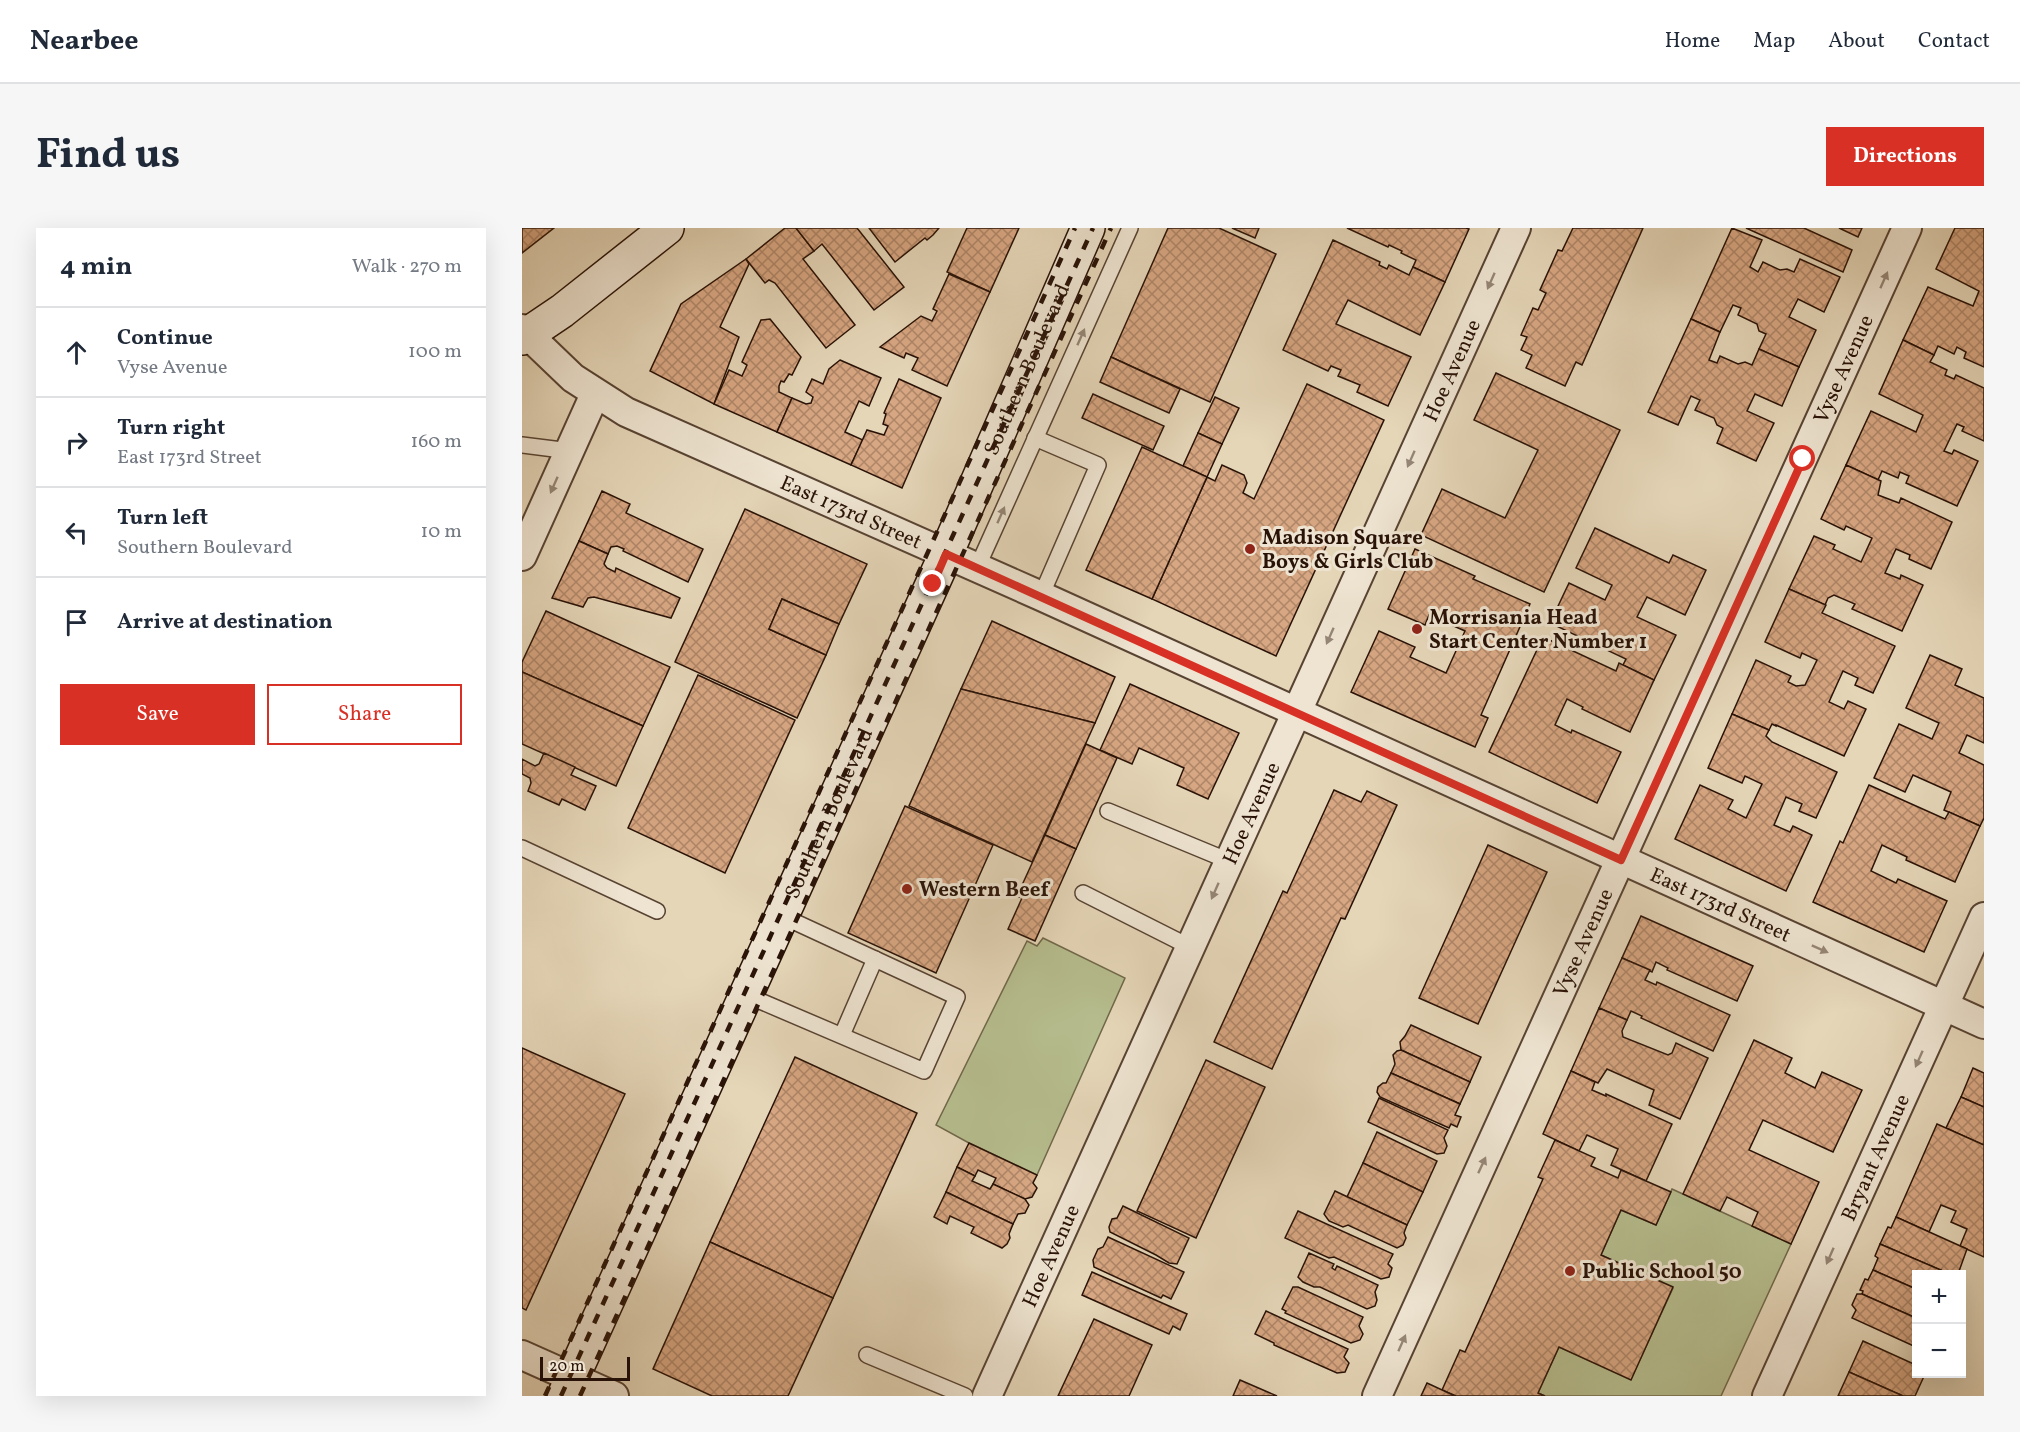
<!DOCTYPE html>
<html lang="en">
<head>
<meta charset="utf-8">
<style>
  :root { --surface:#fff; --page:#f6f6f7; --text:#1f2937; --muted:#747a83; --line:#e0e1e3; --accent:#d93025 }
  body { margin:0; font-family:Vollkorn,serif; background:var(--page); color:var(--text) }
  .controls { position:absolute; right:18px; bottom:18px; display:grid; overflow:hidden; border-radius:0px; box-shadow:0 6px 24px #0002 }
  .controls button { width:54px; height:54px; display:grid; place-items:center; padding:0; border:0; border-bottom:2px solid var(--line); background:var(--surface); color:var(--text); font:30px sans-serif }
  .scale { position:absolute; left:18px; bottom:15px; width:90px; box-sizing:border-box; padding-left:6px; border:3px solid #291207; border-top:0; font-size:16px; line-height:21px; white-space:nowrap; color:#291207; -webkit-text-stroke:4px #eee4d1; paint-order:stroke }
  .stop { position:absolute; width:18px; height:18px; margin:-14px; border:4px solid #d93025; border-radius:50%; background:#fff }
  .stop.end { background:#d93025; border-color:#fff; box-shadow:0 2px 6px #0008 }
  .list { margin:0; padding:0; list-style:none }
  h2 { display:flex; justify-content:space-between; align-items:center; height:78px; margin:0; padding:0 24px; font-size:26px }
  h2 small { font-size:20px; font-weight:400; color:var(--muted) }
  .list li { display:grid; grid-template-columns:39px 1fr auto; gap:18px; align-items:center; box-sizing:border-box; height:90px; padding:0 24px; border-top:2px solid var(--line) }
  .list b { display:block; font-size:22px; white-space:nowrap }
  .list p { margin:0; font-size:20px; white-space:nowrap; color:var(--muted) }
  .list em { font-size:20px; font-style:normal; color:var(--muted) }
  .actions { display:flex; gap:12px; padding:18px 24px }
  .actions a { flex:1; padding:14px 0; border:2px solid var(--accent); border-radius:0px; text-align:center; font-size:21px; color:var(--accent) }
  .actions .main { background:var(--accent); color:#fff }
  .icon { flex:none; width:33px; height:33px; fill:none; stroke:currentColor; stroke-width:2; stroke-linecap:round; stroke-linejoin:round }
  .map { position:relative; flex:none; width:1462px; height:1168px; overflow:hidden; border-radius:0px }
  header { display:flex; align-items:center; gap:36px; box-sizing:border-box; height:84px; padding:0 30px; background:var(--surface); border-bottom:2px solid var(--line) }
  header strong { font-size:28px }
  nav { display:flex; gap:33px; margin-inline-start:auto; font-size:21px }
  .intro { display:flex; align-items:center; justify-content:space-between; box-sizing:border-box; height:144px; padding:0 36px }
  h1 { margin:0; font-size:42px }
  .button { padding:15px 27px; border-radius:0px; background:var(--accent); color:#fff; font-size:21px; font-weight:700 }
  main { display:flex; gap:36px; padding:0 36px }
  aside { flex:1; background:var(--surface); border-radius:0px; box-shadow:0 6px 24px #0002 }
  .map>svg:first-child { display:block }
  .park { fill:#b6bd8e; stroke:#70684a; stroke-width:1.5 }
  .building { fill:url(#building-cross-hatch); stroke:#291207; stroke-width:1.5 }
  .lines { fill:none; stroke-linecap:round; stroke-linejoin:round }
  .service-casing { stroke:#584333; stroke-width:18 }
  .minor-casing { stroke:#584333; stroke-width:32 }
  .secondary-casing { stroke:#291207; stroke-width:36 }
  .service { stroke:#eee4d1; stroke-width:15 }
  .minor { stroke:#eee4d1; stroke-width:28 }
  .secondary { stroke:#eee4d1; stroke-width:33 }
  .rail { stroke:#291207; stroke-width:4.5; stroke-dasharray:10 10; stroke-linecap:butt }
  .oneway { fill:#958676 }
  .route { stroke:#d93025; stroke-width:8 }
  .poi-dot { fill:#8f2418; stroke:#eee4d1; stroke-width:2 }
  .labels { text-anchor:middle; stroke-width:6; stroke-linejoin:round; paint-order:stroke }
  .street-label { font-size:21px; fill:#291207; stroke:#eee4d1 }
  .poi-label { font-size:21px; font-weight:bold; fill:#291207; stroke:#eee4d1; text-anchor:start }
</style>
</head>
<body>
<header>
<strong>Nearbee</strong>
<nav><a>Home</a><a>Map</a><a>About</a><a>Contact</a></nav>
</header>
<div class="intro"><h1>Find us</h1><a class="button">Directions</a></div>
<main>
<aside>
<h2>4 min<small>Walk · 270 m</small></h2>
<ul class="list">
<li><svg class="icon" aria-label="ahead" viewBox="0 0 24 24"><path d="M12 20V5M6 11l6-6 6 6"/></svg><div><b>Continue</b><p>Vyse Avenue</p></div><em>100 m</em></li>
<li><svg class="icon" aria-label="right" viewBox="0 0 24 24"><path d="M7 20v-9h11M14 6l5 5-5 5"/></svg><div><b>Turn right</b><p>East 173rd Street</p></div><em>160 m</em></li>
<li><svg class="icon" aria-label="left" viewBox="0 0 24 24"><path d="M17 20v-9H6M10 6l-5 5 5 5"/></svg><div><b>Turn left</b><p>Southern Boulevard</p></div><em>10 m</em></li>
<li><svg class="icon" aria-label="arrive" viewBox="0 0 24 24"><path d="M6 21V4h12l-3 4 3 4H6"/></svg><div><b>Arrive at destination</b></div></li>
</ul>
<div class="actions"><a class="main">Save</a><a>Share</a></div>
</aside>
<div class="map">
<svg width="1462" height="1168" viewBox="0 0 1462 1168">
  <defs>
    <pattern id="building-cross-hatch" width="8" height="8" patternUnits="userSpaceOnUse" patternTransform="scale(1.5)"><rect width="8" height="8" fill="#d7a682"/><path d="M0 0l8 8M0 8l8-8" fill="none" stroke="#ae8668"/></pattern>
  </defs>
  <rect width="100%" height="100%" fill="#e5d6b8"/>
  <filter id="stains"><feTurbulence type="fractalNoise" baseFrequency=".00333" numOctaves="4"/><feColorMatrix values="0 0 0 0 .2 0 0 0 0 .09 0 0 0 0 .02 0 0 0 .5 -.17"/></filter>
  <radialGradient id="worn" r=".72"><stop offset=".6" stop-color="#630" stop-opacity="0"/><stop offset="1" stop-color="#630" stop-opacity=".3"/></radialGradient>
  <g class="park">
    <polygon points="521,710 603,750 515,947 447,915 414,897 505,713 515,718"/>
    <polygon points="1150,961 1269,1016 1199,1168 1023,1168 1016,1165 1037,1119 1109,1151 1151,1060 1079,1027 1099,982 1134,997"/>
  </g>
  <g class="building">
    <polygon points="0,0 32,0 0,25"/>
    <polygon points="263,0 274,0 292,23 281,31 333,97 304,120 253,55 247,52 243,55 224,31"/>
    <polygon points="274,0 335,0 382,59 352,82 300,16 292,23"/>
    <polygon points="347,0 417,0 411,7 405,12 403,10 373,34"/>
    <polygon points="445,0 497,0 468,64 425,44"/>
    <polygon points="646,0 697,0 754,26 688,174 589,129"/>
    <polygon points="710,0 737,0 733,10"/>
    <polygon points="825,0 944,0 947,1 923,54 891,39 894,32 879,25 880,23 867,17 866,19"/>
    <polygon points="1051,0 1121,0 1060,137 1054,134 1043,158 1004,140 1010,127 999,122 1005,109 999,107 1011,80 1016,82 1024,65 1018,62 1036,22 1040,23"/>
    <polygon points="1210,0 1240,12 1228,39 1236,44 1241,34 1258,42 1265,41 1272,44 1278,31 1318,49 1302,84 1276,71 1267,89 1294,102 1277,139 1237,121 1244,106 1237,103 1235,96 1216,87 1219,80 1211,77 1198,104 1169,91"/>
    <polygon points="1224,0 1282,0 1330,22 1321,44"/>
    <polygon points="1317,0 1340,0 1336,9"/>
    <polygon points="1433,0 1462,0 1462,139 1442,130 1444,124 1435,119 1432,126 1416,118 1412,127 1381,112 1406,59 1451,78 1457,63 1414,41"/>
    <polygon points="811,12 858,34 857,37 865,41 867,37 887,47 891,39 923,54 898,107 826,72 814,96 889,129 866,178 835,164 838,157 816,148 819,142 809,138 806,143 761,122"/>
    <polygon points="224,31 227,36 198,99 217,109 192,176 128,143 159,76"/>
    <polygon points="427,46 468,64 425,158 390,142 396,130 384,125 382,130 358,119 399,88 410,93 415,83 411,81"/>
    <polygon points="248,91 279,129 270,147 267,146 262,154 259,153 257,158 257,164 270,170 255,204 192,176 207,142 220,148 225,137 220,134 239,92"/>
    <polygon points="1169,91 1198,104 1187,132 1195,135 1198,128 1216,136 1223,134 1230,137 1237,121 1277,139 1260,178 1233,166 1225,183 1252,195 1234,233 1195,215 1201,200 1195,197 1192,190 1173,182 1178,172 1169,168 1156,197 1126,184"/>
    <polygon points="1381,112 1412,127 1408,134 1425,142 1423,147 1432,151 1434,147 1462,160 1462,213 1440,203 1442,199 1435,196 1422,223 1430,226 1432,222 1456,233 1435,278 1384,255 1387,248 1378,244 1376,250 1360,243 1356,252 1324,237 1349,183 1394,204 1401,187 1357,166"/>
    <polygon points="589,129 658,161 647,185 578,154"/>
    <polygon points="318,132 359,150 347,178 337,173 323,204 341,212 329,237 255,204 270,170 284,176 289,175 291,169 284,164 290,151 301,156 307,141"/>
    <polygon points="974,145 1098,202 1022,364 899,307 920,261 983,290 1016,222 952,192"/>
    <polygon points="377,151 419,170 380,260 329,237 345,202 362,207 366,198 361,196 364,186 362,185"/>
    <polygon points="785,156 862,192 754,428 630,371 685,249 693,253 700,237 722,247 725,255 721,265 732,271"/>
    <polygon points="571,166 642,198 631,222 560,190"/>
    <polygon points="693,169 717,180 700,216 676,205"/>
    <polygon points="676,205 700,216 685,249 661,238"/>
    <polygon points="620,219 685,249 630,371 564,342"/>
    <polygon points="1324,237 1359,253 1356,267 1377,275 1379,270 1430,294 1409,341 1387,331 1388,327 1374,321 1363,345 1378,351 1379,347 1401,357 1380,403 1330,381 1333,376 1312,367 1306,370 1303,377 1267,361 1292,308 1313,317 1311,321 1339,334 1350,310 1324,298 1322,302 1299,291"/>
    <polygon points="80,263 108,276 104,285 181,321 166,354 101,323 102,321 95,318 89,319 86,326 57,313"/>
    <polygon points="223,281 345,336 317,396 260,371 247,401 304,427 275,490 153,434"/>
    <polygon points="1073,300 1147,335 1151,327 1184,342 1163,387 1125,369 1115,389 1154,407 1132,452 1101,437 1104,431 1028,395 1047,355 1083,372 1090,357 1054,340"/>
    <polygon points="57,313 86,326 82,336 85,340 93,344 94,340 158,370 149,390 72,369 66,370 61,379 30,370"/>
    <polygon points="893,321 953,348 951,351 1008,376 959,487 966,490 953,519 829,464 857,403 893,419 888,429 924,445 943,403 907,387 903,397 866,381"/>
    <polygon points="1267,361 1304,377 1300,385 1373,418 1351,465 1333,457 1336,450 1321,443 1307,474 1322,481 1326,473 1344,481 1322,528 1254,497 1254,498 1250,496 1247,502 1210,486 1234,432 1269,448 1266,454 1274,458 1283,457 1295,432 1280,425 1278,430 1243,414"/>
    <polygon points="260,371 317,396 304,427 247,401"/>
    <polygon points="24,383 148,439 121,498 0,444 0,434"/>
    <polygon points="470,393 593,449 573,495 439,461"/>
    <polygon points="1021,409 1094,443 1097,435 1132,452 1108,504 1060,481 1061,479 1045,471 1033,497 1049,505 1050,502 1099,524 1075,575 967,524"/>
    <polygon points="1408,427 1440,441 1433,457 1462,470 1462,515 1445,507 1437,525 1462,537 1462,590 1458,598 1422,582 1429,564 1391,547 1383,564 1352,550 1377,496 1410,511 1417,495 1384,480"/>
    <polygon points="0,444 121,498 94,558 0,516"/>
    <polygon points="176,447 273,492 203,645 106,600"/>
    <polygon points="608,456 717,505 686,571 655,557 662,540 617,520 610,536 578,522"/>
    <polygon points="439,461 573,495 510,634 387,578"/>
    <polygon points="1210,486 1247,502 1244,508 1250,514 1315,544 1294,590 1277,583 1280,576 1264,569 1252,597 1268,604 1271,598 1290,607 1264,663 1153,611 1178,557 1211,572 1206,581 1224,590 1240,556 1223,548 1220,555 1186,540"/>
    <polygon points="564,516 595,530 554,621 523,607"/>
    <polygon points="22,525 53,539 49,547 74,558 63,582 40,571 37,577 6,563 9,555 8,550 0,546 0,531 13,538 17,536"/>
    <polygon points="1347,557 1423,591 1427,584 1458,598 1433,654 1384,632 1385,629 1360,617 1349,643 1374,655 1376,651 1425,673 1402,724 1291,674 1318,613 1321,615"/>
    <polygon points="812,562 839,574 845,563 875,577 823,691 819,690 750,841 692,814 761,663 765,665"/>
    <polygon points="383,578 471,617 414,745 326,705"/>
    <polygon points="523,607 554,621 513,713 486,701 500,670 495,668"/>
    <polygon points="966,617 1025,644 956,796 897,770"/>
    <polygon points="1119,688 1231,738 1215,773 1145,742 1146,740 1134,734 1130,744 1100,730"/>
    <polygon points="1100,730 1128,742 1123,752 1134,757 1135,754 1208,787 1191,823 1119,790 1120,788 1109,783 1105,792 1077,780"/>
    <polygon points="1077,780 1105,792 1100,803 1101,809 1146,827 1150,825 1154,815 1186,830 1158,891 1127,877 1132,862 1085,841 1076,855 1049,843"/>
    <polygon points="889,797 959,829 948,854 879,822 878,814 883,808"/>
    <polygon points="1232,812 1270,830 1263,845 1293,860 1300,844 1340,862 1311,924 1241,892 1227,922 1297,954 1269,1016 1230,998 1236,984 1205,969 1198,983 1161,966"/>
    <polygon points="0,820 103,866 4,1082 0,1080"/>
    <polygon points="879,822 948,854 938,876 869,845 873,836 871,827 875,823"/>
    <polygon points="273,829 395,885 311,1070 188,1014"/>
    <polygon points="684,832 743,859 674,1010 615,983"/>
    <polygon points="1451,840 1462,845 1462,879 1439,869"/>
    <polygon points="1049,843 1073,854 1070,862 1084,868 1084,866 1150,896 1124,953 1089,937 1096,921 1065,907 1057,923 1021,906"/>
    <polygon points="869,845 938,876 933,887 939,889 935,899 929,896 927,900 858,869 855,864 856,859 861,855 864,855"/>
    <polygon points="1439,869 1462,879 1462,917 1424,900"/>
    <polygon points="857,870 926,902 922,910 925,918 922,925 915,926 846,894"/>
    <polygon points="1415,896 1462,917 1462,1029 1438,1018 1445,1001 1429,994 1434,983 1419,977 1407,1004 1374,989"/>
    <polygon points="855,904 915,933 901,964 841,935"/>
    <polygon points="1033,912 1073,930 1069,938 1096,950 1099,942 1149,964 1134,997 1099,982 1079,1027 1151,1059 1109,1152 1037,1119 1016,1165 1023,1168 934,1168 920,1162 938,1122 943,1124 1021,951 1016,949"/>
    <polygon points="447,915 515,947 511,955 515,960 510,969 503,971 471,956 474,950 456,942 453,948 435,939"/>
    <polygon points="841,935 901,964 885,997 825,969"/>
    <polygon points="435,939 453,948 450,953 468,961 471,956 503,971 507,977 503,985 496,986 491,996 424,964"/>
    <polygon points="813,963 885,997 882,1005 884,1010 881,1017 875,1020 826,997 821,999 807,993 802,986"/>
    <polygon points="424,964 491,996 487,1006 488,1010 485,1016 480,1020 449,1005 452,999 428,988 425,996 412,989"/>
    <polygon points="601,978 667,1010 655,1036 647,1035 634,1027 588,1004 587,999 590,991 595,990"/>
    <polygon points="776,983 871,1026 866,1036 870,1040 867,1049 859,1051 812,1029 807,1030 763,1010"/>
    <polygon points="1374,989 1445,1021 1436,1046 1428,1046 1358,1016 1366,999 1369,1000"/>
    <polygon points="586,1009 662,1044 649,1071 641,1067 639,1070 572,1039 571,1032 576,1021 581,1019"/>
    <polygon points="188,1014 311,1070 266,1168 190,1168 131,1141"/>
    <polygon points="1358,1016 1428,1046 1394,1046 1394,1061 1351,1042 1356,1030 1353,1028"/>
    <polygon points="787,1025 812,1036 810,1040 813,1042 815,1038 856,1057 853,1064 855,1072 853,1078 845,1081 798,1059 792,1059 781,1054 776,1049"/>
    <polygon points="1351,1042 1394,1061 1394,1090 1340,1066 1341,1063 1338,1062 1343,1051 1346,1052"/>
    <polygon points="570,1044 665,1086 658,1102 651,1098 647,1106 560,1067"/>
    <polygon points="771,1059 776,1059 841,1089 837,1098 841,1106 838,1112 829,1115 763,1085 764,1083 760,1081"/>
    <polygon points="1335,1066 1340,1066 1394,1090 1394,1119 1330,1090 1334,1082 1330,1077"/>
    <polygon points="744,1083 826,1121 822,1129 827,1135 823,1144 815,1145 752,1117 752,1115 733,1106"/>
    <polygon points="572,1091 630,1117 607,1168 536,1168"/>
    <polygon points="1341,1113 1394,1137 1394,1146 1403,1146 1393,1168 1381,1168 1327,1144"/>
    <polygon points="1327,1144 1381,1168 1316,1168"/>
    <polygon points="718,1152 755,1168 711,1168"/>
    <polygon points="905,1155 933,1168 899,1168"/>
  </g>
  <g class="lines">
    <g class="service-casing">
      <g id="service">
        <polyline points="513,210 576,237 519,368"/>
        <polyline points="0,217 48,223"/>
        <polyline points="455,340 608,0"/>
        <polyline points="586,583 707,633"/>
        <polyline points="0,620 135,683"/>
        <polyline points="561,665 668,719"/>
        <polyline points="224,767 402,843 435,769 260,688"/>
        <polyline points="320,807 353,731"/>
        <polyline points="345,1127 443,1168"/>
      </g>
    </g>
    <g class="minor-casing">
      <g id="minor">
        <path id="s1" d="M0 101 51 150 104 184 519 368 1462 796"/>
        <polyline points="0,328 73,166"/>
        <polyline points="0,1127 92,1168"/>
        <path id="s2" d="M465 1168 994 0"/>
        <path id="s3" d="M855 1168 1385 0"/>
        <path id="s4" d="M1245 1168 1462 689"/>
      </g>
    </g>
    <g class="secondary-casing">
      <g id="secondary">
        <polyline points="0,110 40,83 145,0"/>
        <path id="s5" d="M42 1168 424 326 566 0"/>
      </g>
    </g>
    <use href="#service" class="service"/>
    <use href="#minor" class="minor"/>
    <use href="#secondary" class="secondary"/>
    <g class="rail">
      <polyline points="23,1168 553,0"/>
      <polyline points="39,1168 571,0"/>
      <polyline points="58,1168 589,0"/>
    </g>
  </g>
  <defs><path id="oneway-solid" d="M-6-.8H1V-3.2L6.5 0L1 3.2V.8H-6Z" transform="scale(1.5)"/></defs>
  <g class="oneway">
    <use href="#oneway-solid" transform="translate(1362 52) rotate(-66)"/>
    <use href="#oneway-solid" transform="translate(969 53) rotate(114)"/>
    <use href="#oneway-solid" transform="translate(559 109) rotate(-66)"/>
    <use href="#oneway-solid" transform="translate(889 231) rotate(114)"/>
    <use href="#oneway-solid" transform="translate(32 257) rotate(114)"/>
    <use href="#oneway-solid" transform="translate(479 287) rotate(-66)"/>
    <use href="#oneway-solid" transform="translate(808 408) rotate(114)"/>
    <use href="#oneway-solid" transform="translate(693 663) rotate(114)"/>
    <use href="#oneway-solid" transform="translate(1298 721) rotate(24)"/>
    <use href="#oneway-solid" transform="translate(1397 831) rotate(114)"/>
    <use href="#oneway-solid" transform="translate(960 937) rotate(-65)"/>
    <use href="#oneway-solid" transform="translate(1308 1028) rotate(114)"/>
    <use href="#oneway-solid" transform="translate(880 1115) rotate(-66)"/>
  </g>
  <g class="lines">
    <polyline class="route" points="411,356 424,326 1099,632 1281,231"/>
  </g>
  <g class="poi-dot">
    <circle cx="728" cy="321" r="6"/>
    <circle cx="895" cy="401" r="6"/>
    <circle cx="385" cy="661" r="6"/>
    <circle cx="1048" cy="1043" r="6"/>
  </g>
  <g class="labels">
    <g class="street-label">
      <text dy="7" stroke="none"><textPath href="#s5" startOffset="1126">Southern Boulevard</textPath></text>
      <text dy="7" stroke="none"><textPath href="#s2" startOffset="1126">Hoe Avenue</textPath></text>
      <text dy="7" stroke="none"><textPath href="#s3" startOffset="1128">Vyse Avenue</textPath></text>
      <text dy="7" stroke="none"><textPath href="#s1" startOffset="380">East 173rd Street</textPath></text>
      <text dy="7" stroke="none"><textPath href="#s2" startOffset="640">Hoe Avenue</textPath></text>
      <text dy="7" stroke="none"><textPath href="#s5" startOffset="640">Southern Boulevard</textPath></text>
      <text dy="7" stroke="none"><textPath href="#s1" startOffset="1334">East 173rd Street</textPath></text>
      <text dy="7" stroke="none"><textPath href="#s3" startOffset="498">Vyse Avenue</textPath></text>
      <text dy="7" stroke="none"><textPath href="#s4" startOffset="262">Bryant Avenue</textPath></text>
      <text dy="7" stroke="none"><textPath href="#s2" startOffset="154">Hoe Avenue</textPath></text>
    </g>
    <g class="poi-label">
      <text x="740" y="316">Madison Square<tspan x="740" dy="24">Boys &amp; Girls Club</tspan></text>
      <text x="907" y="396">Morrisania Head<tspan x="907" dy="24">Start Center Number 1</tspan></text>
      <text x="397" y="668">Western Beef</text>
      <text x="1060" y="1050">Public School 50</text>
    </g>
  </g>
  <rect width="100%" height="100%" filter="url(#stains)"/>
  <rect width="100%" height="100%" fill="url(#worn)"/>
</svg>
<div class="controls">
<button>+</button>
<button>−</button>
</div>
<div class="scale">20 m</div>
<div class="stop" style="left:1281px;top:231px"></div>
<div class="stop end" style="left:411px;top:356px"></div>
</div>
</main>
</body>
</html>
